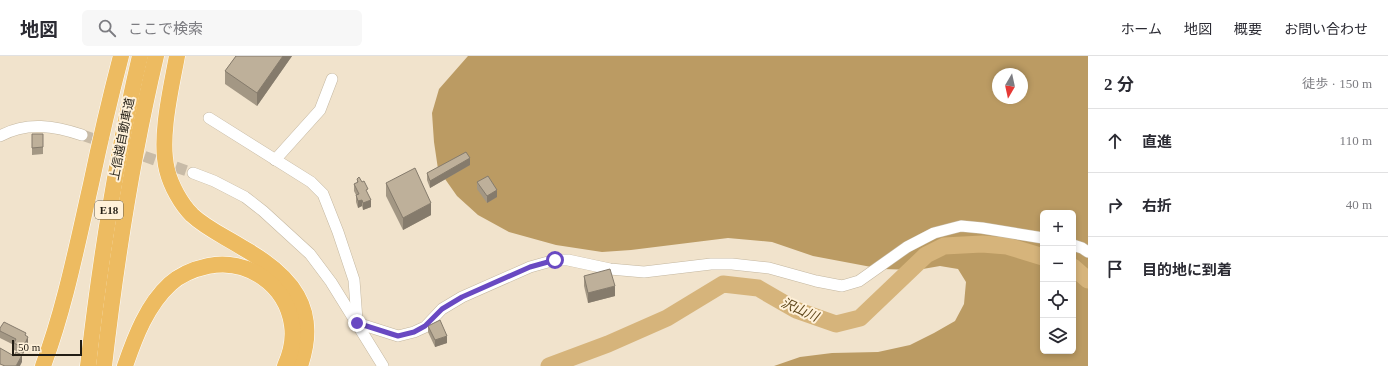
<!DOCTYPE html>
<html lang="ja">
<head>
<meta charset="utf-8">
<style>
  :root { --surface:#fff; --page:#f7f7f7; --text:#2b2b33; --muted:#7c7c81; --line:#e1e1e2 }
  body { margin:0; font-family:"Times New Roman","Noto Sans JP",serif; background:var(--page); color:var(--text) }
  .controls { position:absolute; right:12px; bottom:12px; display:grid; overflow:hidden; border-radius:6px; box-shadow:0 2px 6px #0003 }
  .controls button { width:36px; height:36px; display:grid; place-items:center; padding:0; border:0; border-bottom:1px solid var(--line); background:var(--surface); color:var(--text); font:20px sans-serif }
  .compass { position:absolute; left:992px; top:12px; width:36px; height:36px; border-radius:50%; background:var(--surface); box-shadow:0 2px 6px #0003; rotate:189deg }
  .scale { position:absolute; left:12px; bottom:10px; width:70px; box-sizing:border-box; padding-left:4px; border:2px solid #221d14; border-top:0; font-size:11px; line-height:14px; white-space:nowrap; color:#221d14; -webkit-text-stroke:3px #fff1d9; paint-order:stroke }
  .stop { position:absolute; width:12px; height:12px; margin:-9px; border:3px solid #6949c2; border-radius:50%; background:#fff }
  .stop.end { background:#6949c2; border-color:#fff; box-shadow:0 1px 4px #0008 }
  .list { margin:0; padding:0; list-style:none }
  h2 { display:flex; justify-content:space-between; align-items:center; height:52px; margin:0; padding:0 16px; font-size:17px }
  h2 small { font-size:13px; font-weight:400; color:var(--muted) }
  .list li { display:grid; grid-template-columns:26px 1fr auto; gap:12px; align-items:center; box-sizing:border-box; height:64px; padding:0 16px; border-top:1px solid var(--line) }
  .list b { display:block; font-size:15px; white-space:nowrap }
  .list em { font-size:13px; font-style:normal; color:var(--muted) }
  .icon { flex:none; width:22px; height:22px; fill:none; stroke:currentColor; stroke-width:2; stroke-linecap:round; stroke-linejoin:round }
  .map { position:relative; flex:none; width:1088px; height:310px; overflow:hidden }
  header { display:flex; align-items:center; gap:24px; box-sizing:border-box; height:56px; padding:0 20px; background:var(--surface); border-bottom:1px solid var(--line) }
  header strong { font-size:19px }
  nav { display:flex; gap:22px; margin-inline-start:auto; font-size:14px }
  .search { width:280px; height:36px; background:var(--page); display:flex; align-items:center; gap:10px; box-sizing:border-box; padding:0 14px; border-radius:6px; color:var(--muted); font-size:15px }
  main { display:flex }
  aside { flex:1; background:var(--surface) }
  .map>svg:first-child { display:block }
  .forest { fill:#bb9b63; fill-rule:evenodd }
  .lines { fill:none; stroke-linecap:round; stroke-linejoin:round }
  .river { stroke:#d6b47b; stroke-width:17 }
  .minor-tunnel { stroke:#c8bba7; stroke-width:11; stroke-dasharray:11 5.5; stroke-linecap:butt }
  .minor-casing { stroke:#c4b7a0; stroke-width:12 }
  .highway-casing { stroke:#fff; stroke-width:17 }
  .minor { stroke:#fff; stroke-width:11 }
  .highway { stroke:#edbb61; stroke-width:16 }
  .wall { fill:#a39784 }
  .shaded-wall { fill:#857b6c }
  .building { fill:#beb09a; stroke:#857b6c }
  .route { stroke:#6949c2; stroke-width:5 }
  .labels { text-anchor:middle; stroke-width:4; stroke-linejoin:round; paint-order:stroke }
  .shield { fill:#fff1d9; stroke:#645d4f; stroke-width:1 }
  .shield-label { font-size:11px; font-weight:bold; fill:#221d14 }
  .street-label { font-size:12px; fill:#221d14; stroke:#fff1d9 }
  .water-label { font-size:13px; font-style:italic; fill:#5e461a; stroke:#fff1d9 }
</style>
</head>
<body>
<header>
<strong>地図</strong>
<div class="search"><svg class="icon" aria-label="search" viewBox="0 0 24 24"><circle cx="10" cy="10" r="6"/><path d="M15 15l6 6"/></svg>ここで検索</div>
<nav><a>ホーム</a><a>地図</a><a>概要</a><a>お問い合わせ</a></nav>
</header>
<main>
<div class="map">
<svg width="1088" height="310" viewBox="0 0 1088 310">
  <rect width="100%" height="100%" fill="#f1e3cc"/>
  <path class="forest" d="M468 0H1088V310H774L800 301 832 297 878 296 910 289 934 277 955 265 964 248 966 226 958 213 940 210 917 214 882 213 813 200 772 186 728 182 631 194 602 196 556 189 509 176 478 159 457 140 438 113 434 86 432 57 439 33ZM998 18H1022V42H998ZM1043 157H1073V295H1043Z"/>
  <g class="lines">
    <g class="river">
      <polyline points="1073,211 1088,224"/>
      <polyline points="549,310 608,288 667,262 723,228 758,232 796,254 836,268 860,262 926,199 944,190 982,188 1007,190 1043,201"/>
    </g>
    <polyline class="minor-tunnel" points="82,79 193,117"/>
    <g class="minor-casing">
      <g id="minor">
        <polyline points="209,62 311,126 323,138 338,176 354,224 357,264"/>
        <path d="M0 80C27 65 55 70 82 79"/>
        <polyline points="275,104 320,54 332,23"/>
        <polyline points="193,117 214,125 245,141 263,155 310,198 331,226 383,310"/>
        <polyline points="1073,189 1082,192 1088,196"/>
        <polyline points="357,267 398,280 414,276 425,271 442,253 462,241 530,211 555,204 568,204 610,213 644,216 711,208 732,208 769,212 816,225 842,230 859,225 907,191 934,177 961,170 982,172 1043,182"/>
      </g>
    </g>
    <g class="highway-casing">
      <g id="highway">
        <path d="M177 0C171 33 159 82 167 114 171 130 181 148 192 159 207 173 226 181 243 192 291 219 320 252 300 310"/>
        <path d="M43 310C65 251 77 189 91 128 100 85 110 42 121 0"/>
        <path d="M88 310C100 206 116 102 140 0"/>
        <path d="M104 310C116 206 132 102 156 0"/>
        <path d="M125 310C135 281 147 249 170 228 181 218 194 213 208 210 247 202 286 228 292 269 294 283 291 297 285 310"/>
      </g>
    </g>
    <use href="#minor" class="minor"/>
    <use href="#highway" class="highway"/>
  </g>
  <g class="wall">
    <polygon points="236,0 292,0 257,50 225,28 225,15"/>
    <polygon points="32,78 43,78 43,98 32,99"/>
    <polygon points="470,109 430,132 427,124 427,117"/>
    <polygon points="357,123 368,139 371,151 363,154 362,150 358,152 356,146 356,139 354,135 354,128 357,127"/>
    <polygon points="477,126 497,141 487,147 477,133"/>
    <polygon points="386,127 431,159 403,174 386,140"/>
    <polygon points="584,220 615,240 588,247 584,230"/>
    <polygon points="428,270 447,287 435,291 428,276"/>
    <polygon points="0,272 26,280 28,287 23,298 14,294 14,289 0,282"/>
  </g>
  <g class="shaded-wall">
    <polygon points="283,0 292,0 257,50 257,37"/>
    <polygon points="470,102 470,109 430,132 430,125"/>
    <polygon points="497,134 497,141 487,147 487,140"/>
    <polygon points="362,144 362,150 358,152 358,145"/>
    <polygon points="371,144 371,151 363,154 363,147"/>
    <polygon points="431,147 431,159 403,174 403,162"/>
    <polygon points="615,230 615,240 588,247 588,237"/>
    <polygon points="447,280 447,287 435,291 435,284"/>
    <polygon points="28,281 28,287 23,298 23,292"/>
    <polygon points="22,299 22,306 20,310 16,310"/>
  </g>
  <g class="building">
    <polygon points="236,0 283,0 257,37 225,15"/>
    <polygon points="32,78 43,78 43,91 32,92"/>
    <polygon points="466,96 470,102 430,125 427,117"/>
    <polygon points="415,112 431,147 403,162 386,127"/>
    <polygon points="488,120 497,134 487,140 477,126"/>
    <polygon points="359,121 362,126 364,125 368,133 366,134 371,144 363,147 362,144 358,145 356,139 359,138 354,128 358,126 357,123"/>
    <polygon points="610,213 615,230 588,237 584,220"/>
    <polygon points="440,264 447,280 435,284 428,270"/>
    <polygon points="4,266 26,277 25,279 28,281 23,292 14,287 16,283 0,275 0,272"/>
    <polygon points="0,292 14,300 16,296 22,299 16,310 5,310 0,308"/>
  </g>
  <g class="lines">
    <polyline class="route" points="357,267 398,280 414,276 425,270 442,253 462,241 530,211 555,204"/>
  </g>
  <g class="labels">
    <rect class="shield" x="95" y="145" width="28" height="18" rx="3"/>
    <g class="shield-label">
      <text x="109" y="158">E18</text>
    </g>
    <g class="street-label">
      <text transform="translate(122 83) rotate(-79)" y="4">上信越自動車道</text>
    </g>
    <g class="water-label">
      <text transform="translate(800 253) rotate(24)" y="5">沢山川</text>
    </g>
  </g>
</svg>
<div class="controls">
<button>+</button>
<button>−</button>
<button><svg class="icon" aria-label="locate" viewBox="0 0 24 24"><circle cx="12" cy="12" r="6"/><path d="M12 2v4M12 18v4M2 12h4M18 12h4"/></svg></button>
<button><svg class="icon" aria-label="layers" viewBox="0 0 24 24"><path d="M12 4l9 5-9 5-9-5zM3 14l9 5 9-5"/></svg></button>
</div>
<svg class="compass" viewBox="-18 -18 36 36"><path d="M0-13l5 13h-10z" fill="#e53935"/><path d="M0 13l5-13h-10z" fill="#7c7c81"/></svg>
<div class="scale">50 m</div>
<div class="stop" style="left:555px;top:204px"></div>
<div class="stop end" style="left:357px;top:267px"></div>
</div>
<aside>
<h2>2 分<small>徒歩 · 150 m</small></h2>
<ul class="list">
<li><svg class="icon" aria-label="ahead" viewBox="0 0 24 24"><path d="M12 20V5M6 11l6-6 6 6"/></svg><div><b>直進</b></div><em>110 m</em></li>
<li><svg class="icon" aria-label="right" viewBox="0 0 24 24"><path d="M7 20v-9h11M14 6l5 5-5 5"/></svg><div><b>右折</b></div><em>40 m</em></li>
<li><svg class="icon" aria-label="arrive" viewBox="0 0 24 24"><path d="M6 21V4h12l-3 4 3 4H6"/></svg><div><b>目的地に到着</b></div></li>
</ul>
</aside>
</main>
</body>
</html>
